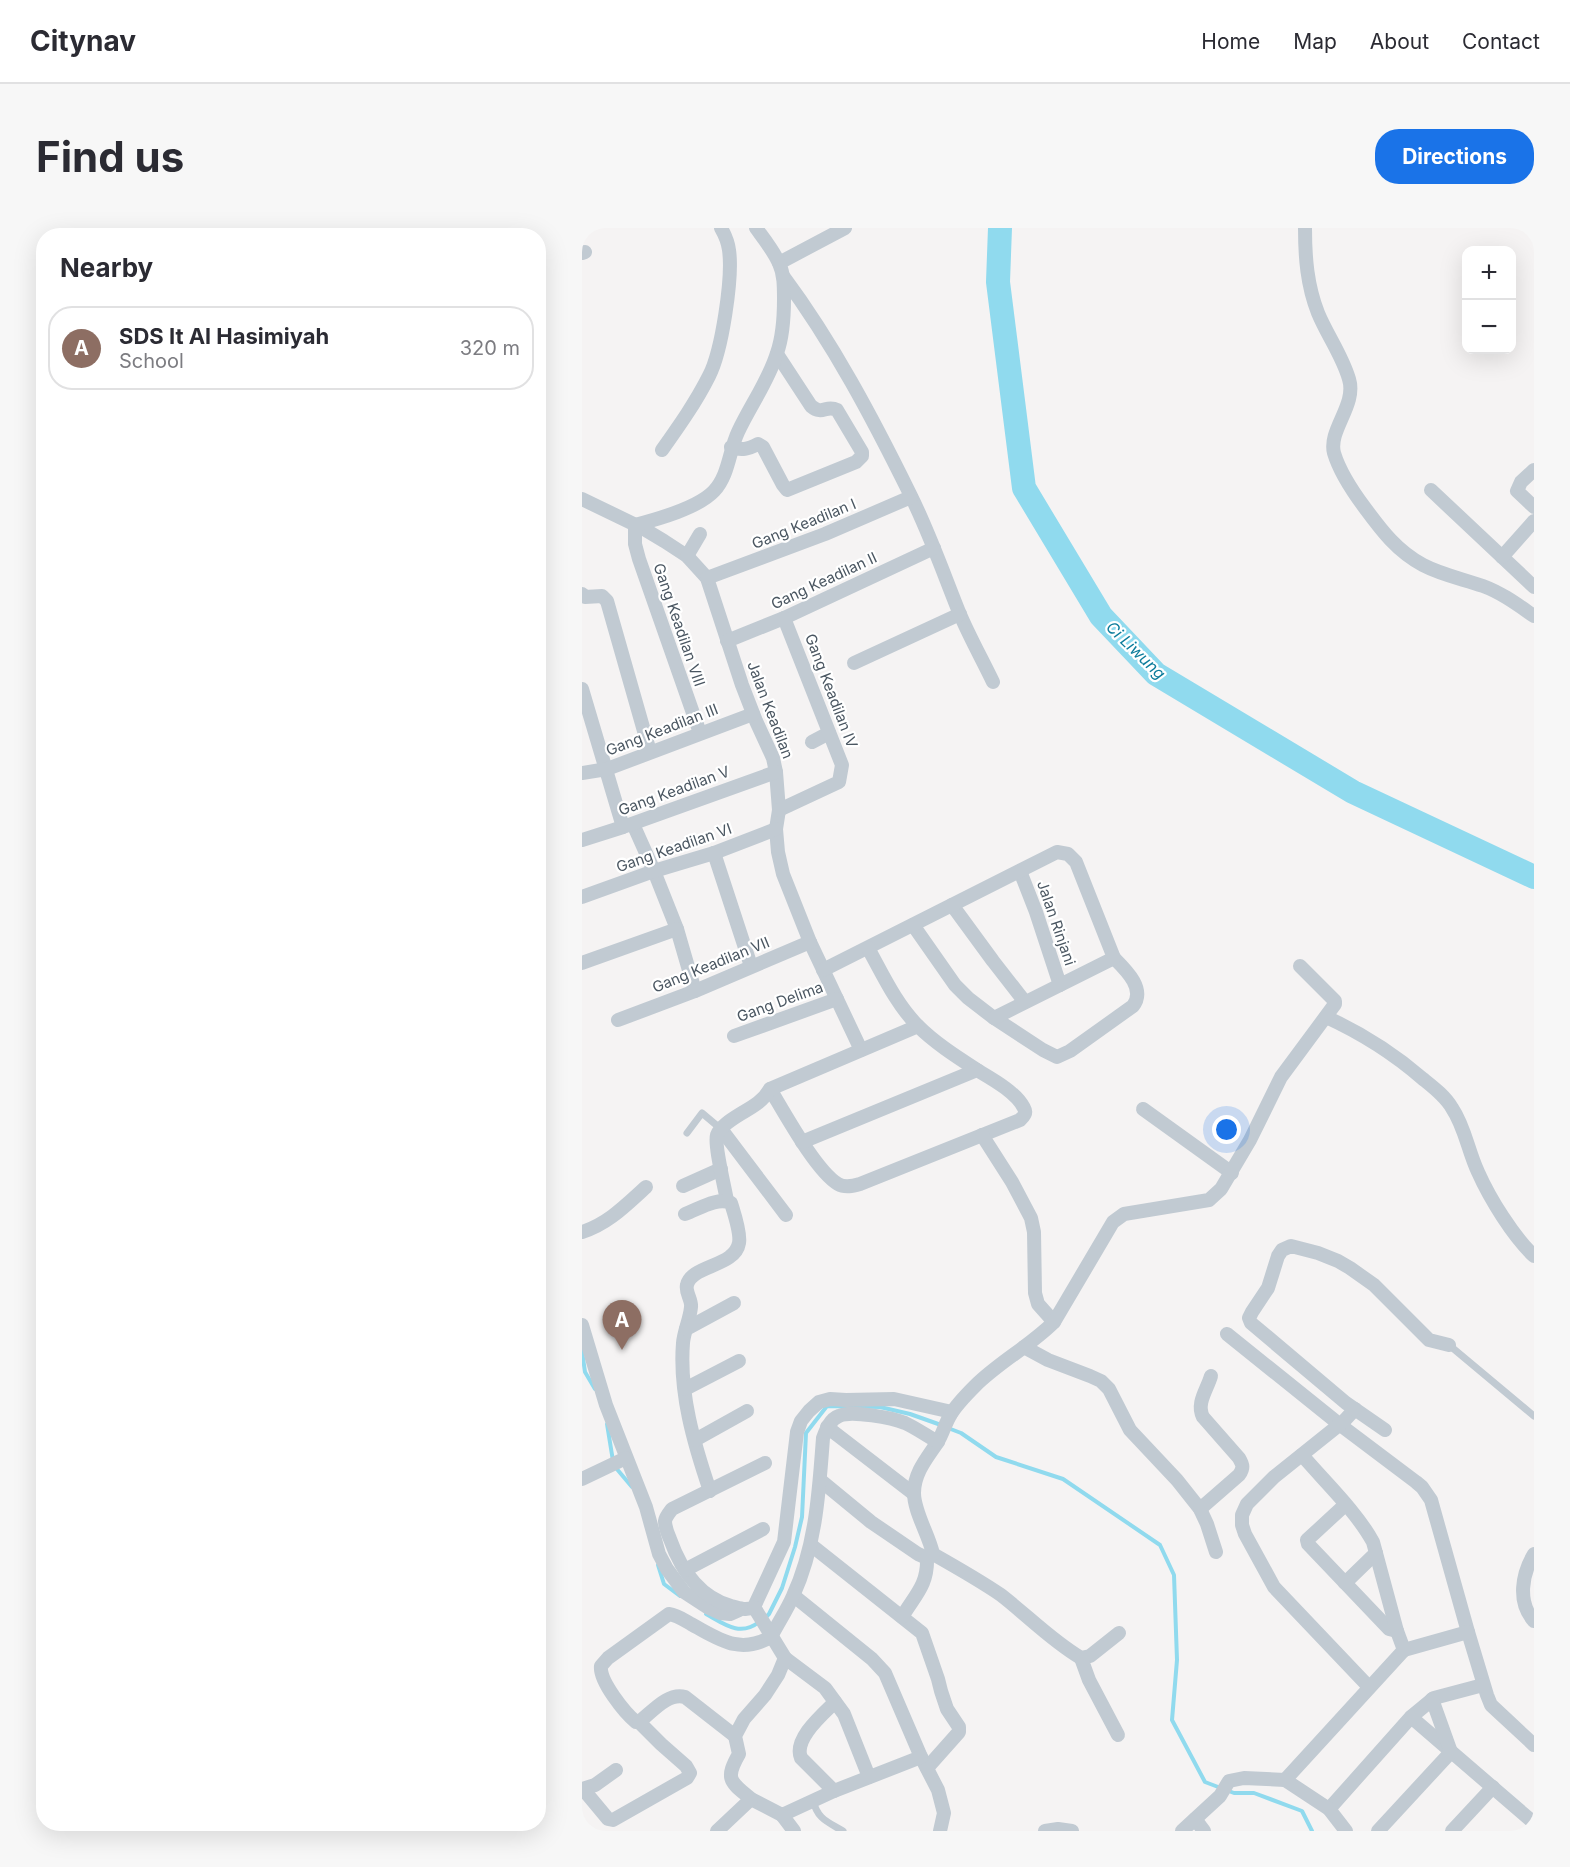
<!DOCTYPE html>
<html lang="en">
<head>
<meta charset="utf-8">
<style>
  :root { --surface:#fff; --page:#f7f7f7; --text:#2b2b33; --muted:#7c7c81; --line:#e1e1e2; --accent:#1a73e8 }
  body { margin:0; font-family:Inter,sans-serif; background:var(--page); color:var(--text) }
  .controls { position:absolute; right:18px; top:18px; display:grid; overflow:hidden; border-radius:12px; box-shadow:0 6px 24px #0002 }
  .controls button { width:54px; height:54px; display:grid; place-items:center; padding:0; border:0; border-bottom:2px solid var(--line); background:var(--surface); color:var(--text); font:30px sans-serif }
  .you { position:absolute; left:645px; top:902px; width:21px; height:21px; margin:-15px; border:4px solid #fff; border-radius:50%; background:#1a73e8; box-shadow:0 0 0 9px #1a73e833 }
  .badge { display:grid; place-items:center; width:39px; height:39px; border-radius:50%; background:var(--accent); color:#fff; font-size:20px; font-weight:700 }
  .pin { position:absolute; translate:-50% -50px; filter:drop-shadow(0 2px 3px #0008) }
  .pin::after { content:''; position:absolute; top:32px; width:21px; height:18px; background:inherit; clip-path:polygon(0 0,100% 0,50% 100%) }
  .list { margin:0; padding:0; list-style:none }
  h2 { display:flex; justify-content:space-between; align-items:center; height:78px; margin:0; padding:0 24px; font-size:26px }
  h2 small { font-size:20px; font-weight:400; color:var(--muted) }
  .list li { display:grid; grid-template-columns:39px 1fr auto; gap:18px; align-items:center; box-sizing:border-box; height:84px; margin:0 12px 12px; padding:0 12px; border:2px solid var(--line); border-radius:24px }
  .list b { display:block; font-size:22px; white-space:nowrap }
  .list p { margin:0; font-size:20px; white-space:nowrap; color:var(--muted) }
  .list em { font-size:20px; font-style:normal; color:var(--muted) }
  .map { position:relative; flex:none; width:952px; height:1603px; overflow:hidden; border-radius:24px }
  header { display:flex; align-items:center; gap:36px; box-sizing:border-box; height:84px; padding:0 30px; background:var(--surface); border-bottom:2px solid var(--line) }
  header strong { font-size:28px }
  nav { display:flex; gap:33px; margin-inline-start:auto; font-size:21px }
  .intro { display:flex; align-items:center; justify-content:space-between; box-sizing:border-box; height:144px; padding:0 36px }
  h1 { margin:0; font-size:42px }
  .button { padding:15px 27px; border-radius:24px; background:var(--accent); color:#fff; font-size:21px; font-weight:700 }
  main { display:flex; gap:36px; padding:0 36px }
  aside { flex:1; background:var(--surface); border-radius:24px; box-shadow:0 6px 24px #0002 }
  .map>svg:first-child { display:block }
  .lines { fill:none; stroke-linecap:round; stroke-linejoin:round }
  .stream { stroke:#90daee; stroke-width:4 }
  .river { stroke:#90daee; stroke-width:24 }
  .service { stroke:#c1cad2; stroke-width:7 }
  .minor { stroke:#c1cad2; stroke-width:14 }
  .labels { text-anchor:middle; stroke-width:4.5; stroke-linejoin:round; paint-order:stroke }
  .street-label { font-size:15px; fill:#4a5661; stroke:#fff }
  .water-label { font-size:16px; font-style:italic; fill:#0c7c9b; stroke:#fff }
</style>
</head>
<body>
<header>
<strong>Citynav</strong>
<nav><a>Home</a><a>Map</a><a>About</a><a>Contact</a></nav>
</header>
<div class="intro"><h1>Find us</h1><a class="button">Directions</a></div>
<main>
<aside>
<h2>Nearby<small></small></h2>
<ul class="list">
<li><span class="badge" style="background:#8d6e63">A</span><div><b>SDS It Al Hasimiyah</b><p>School</p></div><em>320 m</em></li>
</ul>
</aside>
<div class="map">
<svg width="952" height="1603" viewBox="0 0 952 1603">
  <rect width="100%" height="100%" fill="#f5f3f3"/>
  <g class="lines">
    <g class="stream">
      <polyline points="0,1123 3,1144 13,1161"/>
      <polyline points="25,1196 31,1233"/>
      <polyline points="366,1200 379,1205 414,1229 481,1251 578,1317 592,1347 595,1432 590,1492 623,1554 652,1565 672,1565 720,1583 730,1603"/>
      <polyline points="34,1240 50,1259"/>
      <polyline points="76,1337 82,1356 98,1368"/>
      <path d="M124 1386C142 1396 158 1409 177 1394"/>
      <polyline points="183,1390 187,1386 200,1360 213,1319 220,1289 224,1205 245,1178 298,1179 328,1186 359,1197"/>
    </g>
    <polyline class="river" points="418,0 416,54 442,260 519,388 574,446 771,564 952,649"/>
    <g class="service">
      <polyline points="105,905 120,885 139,901"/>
      <polyline points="867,1117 952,1188"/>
      <path d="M231 1572C235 1591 246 1594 261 1603"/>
    </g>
    <g class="minor">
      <path d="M723 0C723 29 725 57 736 85 745 107 760 127 767 151 775 177 746 202 752 225 758 245 771 264 783 280 800 303 815 323 841 337 860 347 881 351 901 358 920 365 936 377 952 388"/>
      <polyline points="0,25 3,24"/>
      <polyline points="197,35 263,0"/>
      <path d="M201 48C251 115 291 191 328 266 347 304 361 344 377 384 387 408 400 431 411 454"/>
      <path d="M149 219C160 223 166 221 176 216L181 219 201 257 205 262 274 234 280 228V224L255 182C244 176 241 188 229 178L195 126"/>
      <path d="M80 222C97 198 114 174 127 148 140 123 151 49 147 22 146 14 143 7 139 0"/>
      <polyline points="952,242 939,254 935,263 952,279"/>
      <polyline points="849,262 952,359"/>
      <polyline points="0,271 62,301 82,313 105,328 125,350 160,457 174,493 191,530 194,544 197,582 194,601 196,624 201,646 228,714 279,822"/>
      <path d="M53 297C76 291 116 280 132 263 147 247 147 223 156 204 168 178 187 152 195 125 201 108 202 89 202 71 202 58 202 46 197 35 191 22 182 11 174 0"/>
      <polyline points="53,297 53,316 57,331 118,505"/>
      <polyline points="105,328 118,306"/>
      <polyline points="920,329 952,293"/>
      <polyline points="125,350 243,306 329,269"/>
      <polyline points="0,366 3,369 20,368 25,373 68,524"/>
      <polyline points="145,413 202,390 352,320"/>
      <polyline points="272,435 378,386"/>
      <polyline points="0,461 41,599"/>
      <polyline points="230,514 247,505"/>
      <polyline points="0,545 25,541 171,486"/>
      <polyline points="197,582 257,554 260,537 202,390"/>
      <polyline points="51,596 72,643 95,701 113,763"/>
      <polyline points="0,612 41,599 194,544"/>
      <polyline points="132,625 169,738"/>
      <polyline points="438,643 454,684 478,757"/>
      <polyline points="0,669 72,643 132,625 194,601"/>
      <polyline points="370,677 411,733 443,774"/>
      <path d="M331 697 373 757 386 770 412 790 461 822 475 829 488 823 551 778C564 761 544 742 532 730"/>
      <polyline points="0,735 95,701"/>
      <polyline points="241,742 475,624 486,626 494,634 532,730 412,790"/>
      <path d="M744 789C779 805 811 825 841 851 851 859 863 868 870 880 883 899 886 923 896 944 908 971 931 1008 952 1028"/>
      <polyline points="36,792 113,763 228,714"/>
      <polyline points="152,808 255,771"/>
      <path d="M188 861C202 884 234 943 256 956 263 960 271 958 278 956L438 892C442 888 445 885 442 880 434 864 410 851 395 842 375 829 353 815 336 798 314 776 301 747 286 720"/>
      <polyline points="561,881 650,945"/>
      <polyline points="139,901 204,987"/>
      <polyline points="400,907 430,954 449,990 452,1004 453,1065 456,1076 472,1094"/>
      <polyline points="220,914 395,842"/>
      <polyline points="101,958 139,941"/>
      <path d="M145 973C143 960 132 917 135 907 138 898 152 890 160 885 172 878 181 873 188 861L336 798"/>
      <path d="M103 986C117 981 135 969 149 975 152 985 159 1005 157 1015 153 1039 109 1037 105 1057 103 1064 110 1072 109 1079 108 1091 102 1103 101 1115 97 1165 112 1216 128 1263"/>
      <path d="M0 1004C26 996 44 977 64 959"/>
      <polyline points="0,1097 24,1177 64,1279 77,1326 85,1341 102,1364 125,1379 138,1385 148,1386 157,1382"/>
      <polyline points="104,1101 152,1075"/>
      <polyline points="645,1106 757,1196 834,1254 840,1259 849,1272 886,1404 905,1467 909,1477 952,1517"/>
      <polyline points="442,1119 466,1132 508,1148 519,1153 527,1161 548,1202 595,1252 618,1281 625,1296 634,1324"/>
      <polyline points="103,1161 157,1133"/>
      <polyline points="773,1181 762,1193 692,1249 665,1276 660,1287 660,1297 663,1306 692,1359 787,1459"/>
      <polyline points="245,1199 332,1266"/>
      <polyline points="803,1202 764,1175 669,1095 667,1090 670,1084 686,1060 696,1028 700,1022 709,1018 736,1025 756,1033 768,1040 792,1057 847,1112 867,1117"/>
      <polyline points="113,1212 165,1183"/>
      <path d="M183 1235 90 1281C87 1285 84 1288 83 1293 83 1300 86 1306 88 1311 99 1342 117 1369 149 1378 158 1380 164 1383 172 1379L202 1314 215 1204 219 1193 227 1183 237 1174 248 1171 264 1172 312 1171 370 1184"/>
      <polyline points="0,1251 44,1230"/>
      <polyline points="238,1252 289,1294 336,1326 345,1330"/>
      <polyline points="763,1277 725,1312 726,1316 807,1401 815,1403"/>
      <path d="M618 1281 657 1247C662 1240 661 1237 657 1230L621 1189C614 1175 625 1162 629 1148"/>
      <polyline points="229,1317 340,1405 356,1451 359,1463 365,1481 377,1499 377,1504 345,1540"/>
      <path d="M351 1326C374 1339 397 1352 419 1367 446 1388 470 1413 499 1430L508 1428 537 1405"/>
      <path d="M952 1326C940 1346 935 1374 952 1393"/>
      <polyline points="103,1342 181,1301"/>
      <polyline points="763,1355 794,1325"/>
      <polyline points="212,1368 290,1431 303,1445 339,1529 356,1562 362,1585 358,1603"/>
      <path d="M320 1389C333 1367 346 1357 345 1330L351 1326C347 1307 332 1284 332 1265 332 1245 345 1230 355 1215 361 1206 363 1195 369 1186 375 1176 385 1166 393 1158 417 1134 448 1118 472 1094L531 994 542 986 627 972 639 961 668 912 699 849 753 776V773L718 738"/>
      <path d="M189 1409C196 1395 205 1382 211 1368 234 1318 237 1264 241 1210 244 1202 248 1191 257 1188 269 1182 311 1190 323 1195 334 1200 345 1208 356 1214"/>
      <polyline points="822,1422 886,1404"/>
      <polyline points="203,1430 243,1460 262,1486 287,1549"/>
      <polyline points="499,1430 507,1452 536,1507"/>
      <polyline points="829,1489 952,1595"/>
      <path d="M153 1508 103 1469C86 1464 70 1484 57 1494H54C43 1485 17 1453 19 1438L26 1430 87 1386C95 1387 102 1392 109 1396 137 1411 157 1427 189 1409"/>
      <path d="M703 1552 822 1422 815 1403 791 1314C774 1283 743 1254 720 1227"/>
      <polyline points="0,1561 13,1557 34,1542"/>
      <polyline points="1,1561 26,1591 31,1592 105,1550 108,1545 104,1538 79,1516 57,1494"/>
      <path d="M252 1563 219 1530C211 1511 241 1486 253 1474"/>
      <polyline points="169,1571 200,1587 252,1563 339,1529"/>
      <polyline points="747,1581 829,1489 852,1470 901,1457"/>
      <polyline points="200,1587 212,1603"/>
      <polyline points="613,1591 622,1603"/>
      <path d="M135 1603 169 1571C149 1554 142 1552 157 1526L153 1508 162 1491 183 1467 196 1447 203 1430 172 1379"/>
      <polyline points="463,1603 476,1601 490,1603"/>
      <polyline points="600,1603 638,1568 647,1553 662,1550 703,1552 747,1581 764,1603"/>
      <polyline points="796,1603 869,1524 850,1471"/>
      <polyline points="870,1603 911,1559"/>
    </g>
  </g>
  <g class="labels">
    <g class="street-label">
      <text transform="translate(222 296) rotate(-22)" y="5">Gang Keadilan I</text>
      <text transform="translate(242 353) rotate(-25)" y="5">Gang Keadilan II</text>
      <text transform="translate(97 397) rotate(71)" y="5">Gang Keadilan VIII</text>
      <text transform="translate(249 463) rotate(69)" y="5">Gang Keadilan IV</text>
      <text transform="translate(188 482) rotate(69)" y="5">Jalan Keadilan</text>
      <text transform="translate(80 502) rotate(-21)" y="5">Gang Keadilan III</text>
      <text transform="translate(92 563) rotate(-20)" y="5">Gang Keadilan V</text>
      <text transform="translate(92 620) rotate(-19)" y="5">Gang Keadilan VI</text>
      <text transform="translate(474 695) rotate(71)" y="5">Jalan Rinjani</text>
      <text transform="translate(129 737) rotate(-22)" y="5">Gang Keadilan VII</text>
      <text transform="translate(198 774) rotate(-20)" y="5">Gang Delima</text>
    </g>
    <g class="water-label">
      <text transform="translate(554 422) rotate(44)" y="6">Ci Liwung</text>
    </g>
  </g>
</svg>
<div class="controls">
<button>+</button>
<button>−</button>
</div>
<div class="you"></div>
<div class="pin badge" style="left:40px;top:1122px;background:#8d6e63">A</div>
</div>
</main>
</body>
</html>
